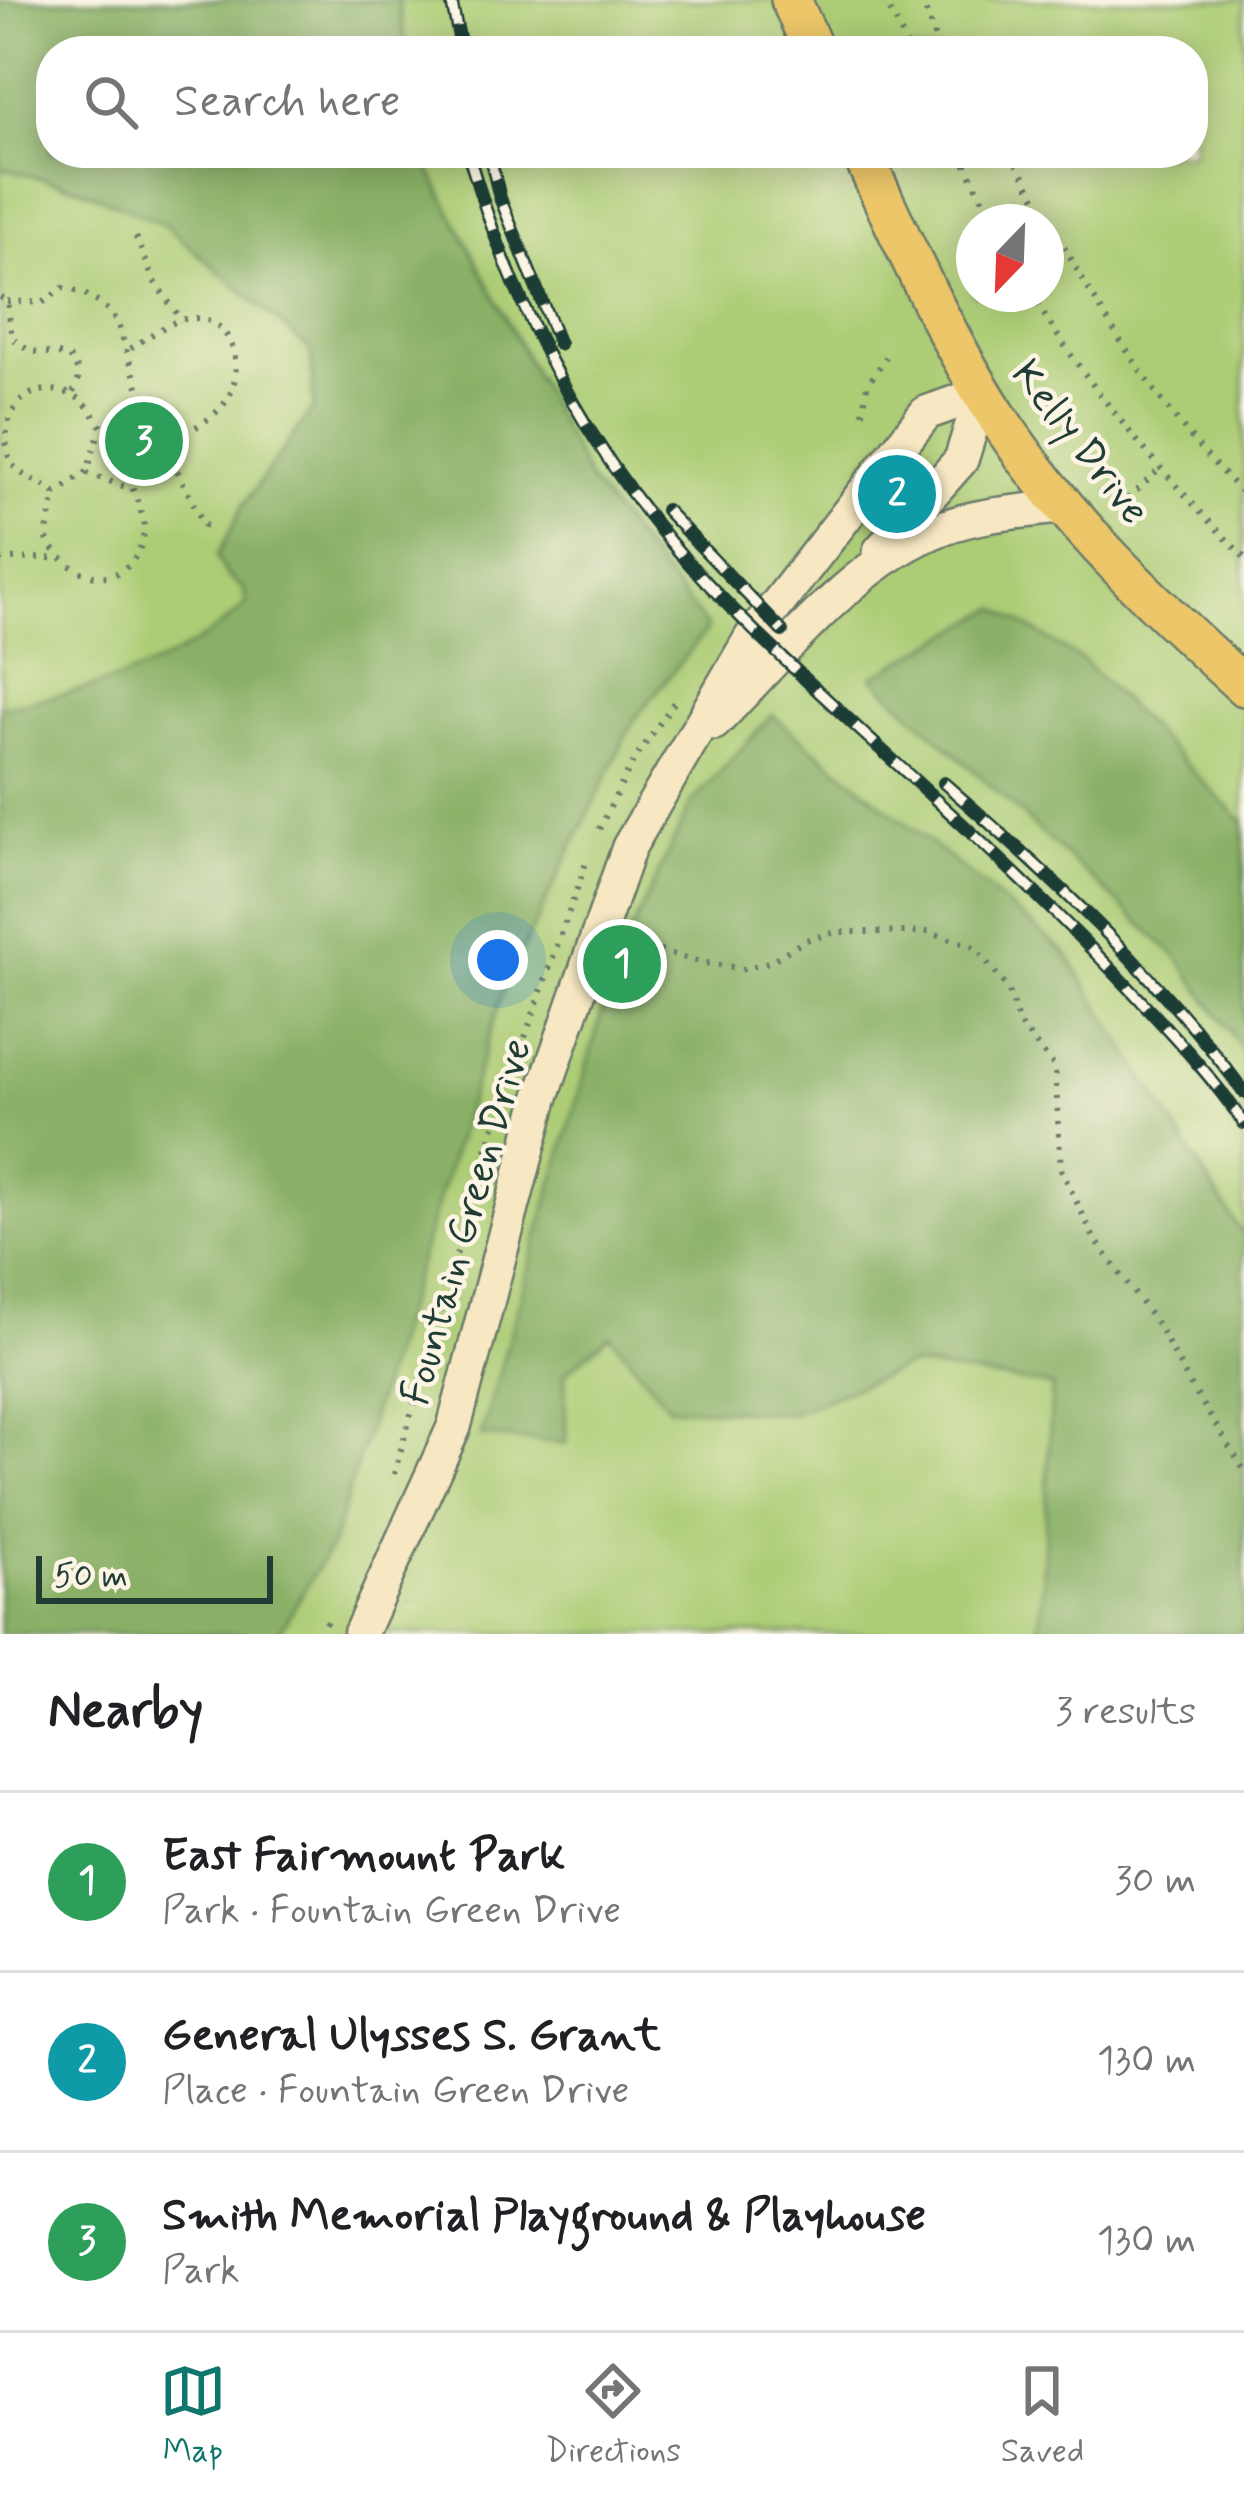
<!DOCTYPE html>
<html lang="en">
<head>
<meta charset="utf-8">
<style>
  :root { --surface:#fff; --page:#f2f2f2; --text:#202124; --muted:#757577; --line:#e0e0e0; --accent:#0f766e }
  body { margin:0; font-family:Mynerve,sans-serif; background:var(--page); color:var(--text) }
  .compass { position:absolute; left:956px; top:204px; width:108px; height:108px; border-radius:50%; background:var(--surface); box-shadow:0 6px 30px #0003; rotate:203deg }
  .scale { position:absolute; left:36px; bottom:30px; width:237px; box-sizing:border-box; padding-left:12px; border:6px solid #1f3d34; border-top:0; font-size:33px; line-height:42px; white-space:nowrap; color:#1f3d34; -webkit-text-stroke:9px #fcf5e5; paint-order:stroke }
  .you { position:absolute; left:498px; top:960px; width:42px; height:42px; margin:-30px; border:9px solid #fff; border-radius:50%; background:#1a73e8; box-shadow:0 0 0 18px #1a73e833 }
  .badge { display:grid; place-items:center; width:78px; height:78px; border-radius:50%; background:var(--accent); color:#fff; font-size:39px; font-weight:700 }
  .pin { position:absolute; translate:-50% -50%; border:6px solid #fff; box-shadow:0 3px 12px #0006 }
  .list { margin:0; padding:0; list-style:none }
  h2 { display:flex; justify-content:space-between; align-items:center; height:156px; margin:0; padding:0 48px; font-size:51px }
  h2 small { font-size:39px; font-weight:400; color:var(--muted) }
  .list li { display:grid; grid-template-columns:78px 1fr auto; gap:36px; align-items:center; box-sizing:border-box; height:180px; padding:0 48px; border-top:3px solid var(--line) }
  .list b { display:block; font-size:45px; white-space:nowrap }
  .list p { margin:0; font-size:39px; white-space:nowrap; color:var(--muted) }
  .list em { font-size:39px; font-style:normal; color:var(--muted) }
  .icon { flex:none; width:66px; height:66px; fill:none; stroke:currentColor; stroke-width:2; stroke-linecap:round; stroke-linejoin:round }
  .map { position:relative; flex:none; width:1244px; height:1634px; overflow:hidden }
  .search { position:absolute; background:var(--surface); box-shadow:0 6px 30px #0003; left:36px; right:36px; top:36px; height:132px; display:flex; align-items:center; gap:30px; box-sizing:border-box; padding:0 42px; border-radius:48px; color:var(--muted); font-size:45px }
  .sheet { height:696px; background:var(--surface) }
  nav { display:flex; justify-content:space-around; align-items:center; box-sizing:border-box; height:168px; border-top:3px solid var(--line); background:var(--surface); font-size:33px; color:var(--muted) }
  nav a { display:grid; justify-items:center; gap:6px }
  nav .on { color:var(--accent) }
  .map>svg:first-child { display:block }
  .green { fill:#accc74; stroke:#668454; stroke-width:3; fill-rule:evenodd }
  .forest { fill:#89b066; stroke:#54764d; stroke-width:3 }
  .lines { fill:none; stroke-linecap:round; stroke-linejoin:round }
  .secondary-casing { stroke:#6a7a6b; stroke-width:38 }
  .primary-casing { stroke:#6a7a6b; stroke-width:44 }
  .path { stroke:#6a7a6b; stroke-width:6; stroke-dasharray:3 9; stroke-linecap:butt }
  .secondary { stroke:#f7e8c3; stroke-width:33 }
  .primary { stroke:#ecc669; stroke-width:39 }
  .rail-casing { stroke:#1f3d34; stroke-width:14 }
  .rail { stroke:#fcf5e5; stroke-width:9; stroke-dasharray:27; stroke-linecap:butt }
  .labels { text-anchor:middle; stroke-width:9; stroke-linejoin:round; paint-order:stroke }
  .street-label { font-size:42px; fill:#1f3d34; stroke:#fcf5e5 }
</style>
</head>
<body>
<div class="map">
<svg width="1244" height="1634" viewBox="0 0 1244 1634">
  <rect width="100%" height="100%" fill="#fcf5e5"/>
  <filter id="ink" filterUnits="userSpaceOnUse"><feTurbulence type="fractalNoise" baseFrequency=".00833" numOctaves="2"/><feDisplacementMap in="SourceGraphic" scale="24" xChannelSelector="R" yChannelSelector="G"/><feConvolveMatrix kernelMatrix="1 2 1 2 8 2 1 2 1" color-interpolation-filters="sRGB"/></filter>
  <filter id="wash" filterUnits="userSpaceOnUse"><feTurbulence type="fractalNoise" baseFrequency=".004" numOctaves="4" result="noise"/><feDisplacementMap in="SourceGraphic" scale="48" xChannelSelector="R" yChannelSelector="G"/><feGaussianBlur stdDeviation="2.7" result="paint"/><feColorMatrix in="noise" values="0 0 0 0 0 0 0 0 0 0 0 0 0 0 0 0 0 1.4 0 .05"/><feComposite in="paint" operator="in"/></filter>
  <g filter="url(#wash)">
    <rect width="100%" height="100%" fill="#f4ead1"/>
    <path class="green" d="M0 0H1244V1634H0ZM51 51H1193V153H51ZM974 222H1046V294H974Z"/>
    <g class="forest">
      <path d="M0 0H398L407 51H51V153H425L427 165 590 482 708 628 634 720 504 987 333 1542 278 1634H0V707C98 688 169 673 246 605L244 589 227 576 217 557 244 504 314 407 311 350 165 225 79 188 0 168Z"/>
      <polygon points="997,608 1082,660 1244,823 1244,1052 1179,959 872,677"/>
      <polygon points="772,715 1065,952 1244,1237 1244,1634 1036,1634 1041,1612 1052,1386 910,1365 792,1413 669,1407 610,1335 565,1373 566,1443 481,1436 616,963 691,804"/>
    </g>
  </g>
  <g filter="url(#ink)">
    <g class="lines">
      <g class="secondary-casing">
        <g id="secondary">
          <polyline points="880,551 961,460 982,393"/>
          <path d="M714 723C782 655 853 561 945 527 982 513 1025 512 1064 506"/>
          <polyline points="360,1634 454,1427 541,1099 629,847 751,638 926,413 982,393"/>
        </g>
      </g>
      <g class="primary-casing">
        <g id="primary">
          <polyline points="791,0 814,51"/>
          <path d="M862 153C905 247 948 344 1006 430 1072 527 1158 608 1244 686"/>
        </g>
      </g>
      <g class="path">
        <polyline points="885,0 910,51"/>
        <polyline points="922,0 939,51"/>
        <polyline points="960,153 994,222"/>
        <path d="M1011 153C1079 273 1143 398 1244 494"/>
        <polyline points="136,237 154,281 182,321"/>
        <path d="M1031 294C1091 392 1163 475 1244 557"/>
        <path d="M0 297 7 301 12 338 29 351 67 355C80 369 82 378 72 394"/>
        <polyline points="7,301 42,303 63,288 83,293 104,306 117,321 142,399 204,525 212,528"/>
        <polyline points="863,413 867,386 886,357"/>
        <path d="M118 459C151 446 201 433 224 404 246 377 237 319 195 318 171 318 148 338 128 350"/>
        <polyline points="87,473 131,489"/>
        <path d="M55 494C42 481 23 479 11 463 0 437 8 397 40 391 54 388 72 392 83 402 101 417 148 510 144 533 133 594 71 586 46 537L55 494 87 472 100 429"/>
        <polyline points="1119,507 1160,469"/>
        <polyline points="0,559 56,558"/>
        <polyline points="599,829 633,762 675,701"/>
        <polyline points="625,941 700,962 744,969 769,962 806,940 836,932 929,932 975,947 1008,989 1019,1024 1055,1067 1061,1169 1094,1238 1161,1330 1190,1384 1244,1470"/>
        <polyline points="394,1474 488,1143 586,863"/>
        <polyline points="319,1634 329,1617"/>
      </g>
      <use href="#secondary" class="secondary"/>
      <use href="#primary" class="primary"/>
      <g class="rail-casing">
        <g id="rail">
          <polyline points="451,0 462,51"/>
          <path d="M468 153C509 294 573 425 668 539 726 608 796 670 862 732 954 816 1046 900 1132 991 1171 1033 1211 1075 1244 1123"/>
          <polyline points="489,153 500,198 559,344"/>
          <polyline points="666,510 782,631"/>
          <path d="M944 783C1053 878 1158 975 1244 1092"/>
        </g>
      </g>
      <use href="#rail" class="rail"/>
    </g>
  </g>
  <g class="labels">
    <g class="street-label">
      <text transform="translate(1082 441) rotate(52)" y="15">Kelly Drive</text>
      <text transform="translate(464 1221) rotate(-74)" y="15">Fountain Green Drive</text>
    </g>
  </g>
</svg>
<svg class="compass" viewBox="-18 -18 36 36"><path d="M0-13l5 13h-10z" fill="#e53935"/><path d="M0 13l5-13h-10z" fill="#757577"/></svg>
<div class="scale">50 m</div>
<div class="you"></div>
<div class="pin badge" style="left:622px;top:964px;background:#2e9e5b">1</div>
<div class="pin badge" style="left:897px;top:494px;background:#0f9aa8">2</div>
<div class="pin badge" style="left:144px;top:441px;background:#2e9e5b">3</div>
<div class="search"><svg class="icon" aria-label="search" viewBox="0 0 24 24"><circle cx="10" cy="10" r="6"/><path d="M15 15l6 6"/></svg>Search here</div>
</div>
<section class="sheet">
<h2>Nearby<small>3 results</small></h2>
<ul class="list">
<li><span class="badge" style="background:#2e9e5b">1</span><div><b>East Fairmount Park</b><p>Park · Fountain Green Drive</p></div><em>30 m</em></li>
<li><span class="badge" style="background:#0f9aa8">2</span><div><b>General Ulysses S. Grant</b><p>Place · Fountain Green Drive</p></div><em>130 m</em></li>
<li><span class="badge" style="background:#2e9e5b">3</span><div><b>Smith Memorial Playground &amp; Playhouse</b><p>Park</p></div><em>130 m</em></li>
</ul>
</section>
<nav>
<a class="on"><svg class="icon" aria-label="map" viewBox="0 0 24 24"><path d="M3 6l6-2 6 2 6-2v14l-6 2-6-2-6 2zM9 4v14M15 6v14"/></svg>Map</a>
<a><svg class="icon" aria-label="directions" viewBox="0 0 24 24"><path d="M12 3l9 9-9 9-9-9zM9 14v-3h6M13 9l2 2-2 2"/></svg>Directions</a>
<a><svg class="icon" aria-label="saved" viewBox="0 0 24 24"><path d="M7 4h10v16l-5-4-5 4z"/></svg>Saved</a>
</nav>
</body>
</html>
